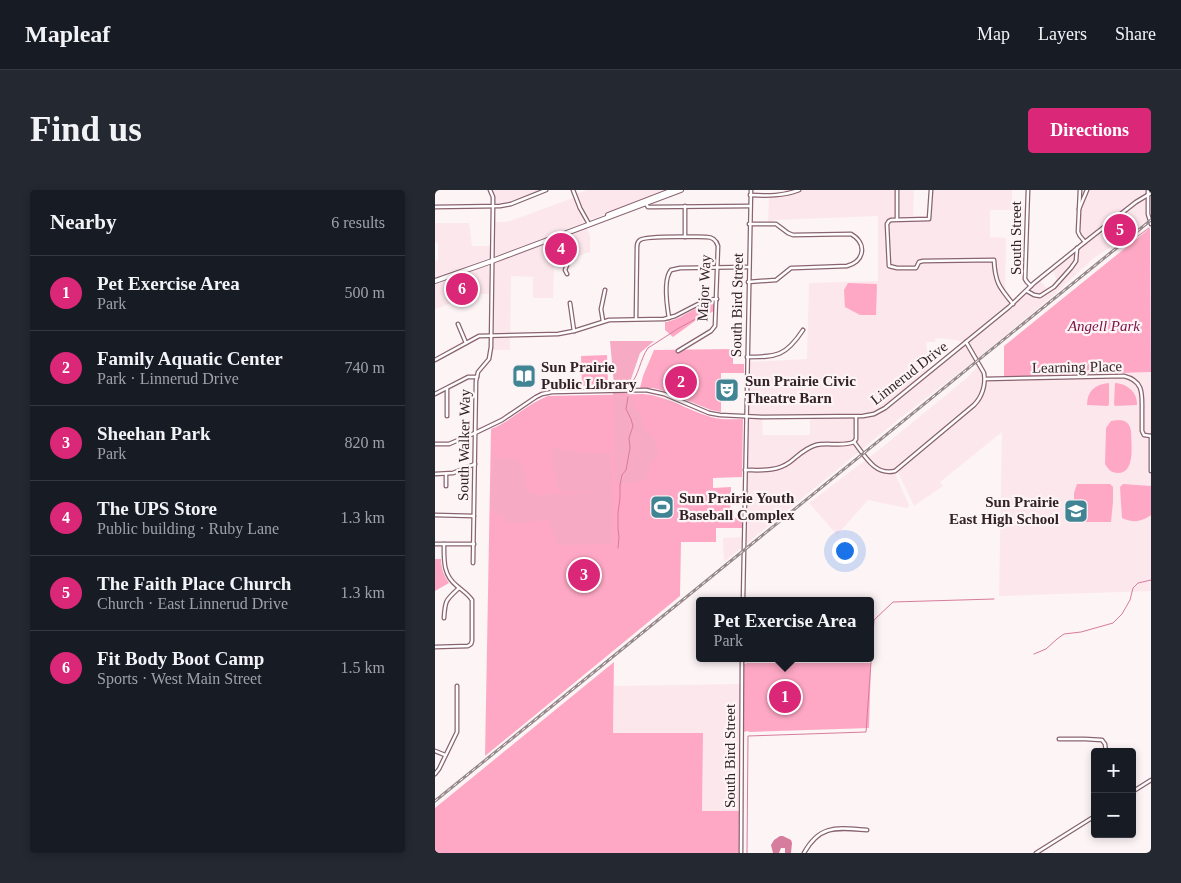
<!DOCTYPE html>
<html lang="en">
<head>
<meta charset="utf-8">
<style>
  :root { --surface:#171b24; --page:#242831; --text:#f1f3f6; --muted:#9ea1a6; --line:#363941; --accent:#db2777 }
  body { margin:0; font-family:"Times New Roman",serif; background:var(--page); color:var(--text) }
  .controls { position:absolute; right:15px; bottom:15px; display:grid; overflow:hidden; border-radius:5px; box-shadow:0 2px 8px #0003 }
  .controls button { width:45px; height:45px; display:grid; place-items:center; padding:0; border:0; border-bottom:1px solid var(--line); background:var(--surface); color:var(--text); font:25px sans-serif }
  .you { position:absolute; left:409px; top:360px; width:18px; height:18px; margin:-12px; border:4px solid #fff; border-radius:50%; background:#1a73e8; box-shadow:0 0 0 8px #1a73e833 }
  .badge { display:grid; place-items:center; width:32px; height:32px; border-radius:50%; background:var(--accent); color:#fff; font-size:16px; font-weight:700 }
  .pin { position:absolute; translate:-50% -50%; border:2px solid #fff; box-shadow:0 1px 5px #0006 }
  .popup { position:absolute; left:261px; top:407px; width:178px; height:65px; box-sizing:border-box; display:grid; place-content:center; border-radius:5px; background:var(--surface); filter:drop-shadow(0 1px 4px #0005); font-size:16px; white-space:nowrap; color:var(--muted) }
  .popup b { font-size:19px; color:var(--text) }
  .popup::after { content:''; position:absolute; left:50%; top:100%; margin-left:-10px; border:10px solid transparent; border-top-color:var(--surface) }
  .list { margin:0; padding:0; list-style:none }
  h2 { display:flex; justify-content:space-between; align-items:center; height:65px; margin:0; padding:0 20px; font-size:21px }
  h2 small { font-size:16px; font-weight:400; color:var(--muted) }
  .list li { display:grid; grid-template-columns:32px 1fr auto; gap:15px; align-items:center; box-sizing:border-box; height:75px; padding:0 20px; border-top:1px solid var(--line) }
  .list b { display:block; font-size:19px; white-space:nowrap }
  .list p { margin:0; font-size:16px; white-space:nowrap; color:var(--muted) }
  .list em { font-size:16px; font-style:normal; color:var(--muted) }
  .map { position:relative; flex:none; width:716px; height:663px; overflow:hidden; border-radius:5px }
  header { display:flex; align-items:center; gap:30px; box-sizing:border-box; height:70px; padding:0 25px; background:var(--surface); border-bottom:1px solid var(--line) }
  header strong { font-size:24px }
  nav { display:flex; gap:28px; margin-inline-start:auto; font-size:18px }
  .intro { display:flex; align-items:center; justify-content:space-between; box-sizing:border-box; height:120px; padding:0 30px }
  h1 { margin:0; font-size:35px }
  .button { padding:12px 22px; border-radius:5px; background:var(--accent); color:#fff; font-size:18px; font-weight:700 }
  main { display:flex; gap:30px; padding:0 30px }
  aside { flex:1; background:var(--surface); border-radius:5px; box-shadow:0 2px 8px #0003 }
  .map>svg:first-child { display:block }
  .built { fill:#fce7ed; fill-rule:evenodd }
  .green { fill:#ffa8c6 }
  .forest { fill:#f6aac4 }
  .water { fill:#d67c9c }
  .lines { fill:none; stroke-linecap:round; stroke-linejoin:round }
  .stream { stroke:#d67c9c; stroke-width:1 }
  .minor-casing { stroke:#896470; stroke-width:5 }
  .secondary-casing { stroke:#896470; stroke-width:6 }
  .minor { stroke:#fff; stroke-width:2.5 }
  .secondary { stroke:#fff; stroke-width:4 }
  .rail-casing { stroke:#95898c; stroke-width:3 }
  .rail { stroke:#fdf4f6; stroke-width:1; stroke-dasharray:4; stroke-linecap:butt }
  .labels { text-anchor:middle; stroke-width:4.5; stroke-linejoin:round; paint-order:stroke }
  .street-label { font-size:15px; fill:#332328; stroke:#fdf4f6 }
  .park-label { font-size:15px; font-style:italic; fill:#7d0f46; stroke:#fdf4f6 }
  .poi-label { font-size:15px; font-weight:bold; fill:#332328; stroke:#fdf4f6; text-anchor:start }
</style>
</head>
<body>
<header>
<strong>Mapleaf</strong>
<nav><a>Map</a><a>Layers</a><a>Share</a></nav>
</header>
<div class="intro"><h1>Find us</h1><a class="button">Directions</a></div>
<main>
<aside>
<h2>Nearby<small>6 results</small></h2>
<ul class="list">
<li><span class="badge">1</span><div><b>Pet Exercise Area</b><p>Park</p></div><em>500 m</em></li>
<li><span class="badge">2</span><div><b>Family Aquatic Center</b><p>Park · Linnerud Drive</p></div><em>740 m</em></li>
<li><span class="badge">3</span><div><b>Sheehan Park</b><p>Park</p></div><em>820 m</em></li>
<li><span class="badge">4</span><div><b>The UPS Store</b><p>Public building · Ruby Lane</p></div><em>1.3 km</em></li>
<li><span class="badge">5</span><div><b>The Faith Place Church</b><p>Church · East Linnerud Drive</p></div><em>1.3 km</em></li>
<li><span class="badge">6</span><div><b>Fit Body Boot Camp</b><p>Sports · West Main Street</p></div><em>1.5 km</em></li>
</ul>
</aside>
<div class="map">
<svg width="716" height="663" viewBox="0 0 716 663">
  <rect width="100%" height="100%" fill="#fdf4f6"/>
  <g class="built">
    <polygon points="57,0 105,0 79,10 62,14 60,14"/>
    <polygon points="152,0 234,0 158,29 154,28 146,16 141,4"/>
    <path d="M349 0H479L478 26H494L496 0H577V20H555V47L571 48 570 99 580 112 604 89 614 101 623 93 617 78 650 52 643 42 645 0H716V25L713 27 714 29 688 49 659 68 611 112 538 172 464 229 289 372 288 348 308 347 312 172 372 169 374 93 443 91V26L338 30V33H333L334 6 349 5ZM500 148 514 149 531 152 494 181 491 152H501ZM327 227H375V245H328Z"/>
    <polygon points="138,8 143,19 150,29 148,33 64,65 0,87 0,71 3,70 3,53 0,52 0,33 34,33 37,56 58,56 59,32 72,32"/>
    <polygon points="152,38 155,46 155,62 119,74 118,108 98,108 98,87 76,86 75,160 57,160 59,73"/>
    <polygon points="50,76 53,76 54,78 54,104 41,104 0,119 0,94"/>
    <polygon points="543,176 547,184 547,195 551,195 551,187 716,182 716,401 564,406 567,242 505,292 508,296 479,316 461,278 458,279 474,315 472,318 433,310 402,345 374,313 445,259 533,187"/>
    <polygon points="306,494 305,621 267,621 178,544 179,496"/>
  </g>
  <g class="green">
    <polygon points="715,38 716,182 569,187 569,156"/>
    <polygon points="413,93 441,94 442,95 441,125 425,125 410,117 409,100"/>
    <path d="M280 112 279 121 260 131 238 147 230 140V132C248 130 262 113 280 112Z"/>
    <polygon points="298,159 298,174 309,174 309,183 286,183 286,222 276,220 226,200 218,198 205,198 208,186 219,160"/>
    <polygon points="172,165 173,194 147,196 146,166"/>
    <path d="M674 193V214L673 216 652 215C652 201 660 194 674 193Z"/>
    <path d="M680 193C693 194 702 202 702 215L680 216 679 214Z"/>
    <path d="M208 204C234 206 255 222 280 228 289 230 298 229 308 229L307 287 278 288V298L296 297 295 328H307V338H281V352H246L245 406 50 566 56 239C76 231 92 214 113 206Z"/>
    <path d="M683 230C690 230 695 233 696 241 696 253 701 283 683 283 676 283 673 279 670 274L671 238 676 231Z"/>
    <polygon points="642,294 675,294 678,297 678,312 676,332 639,332 639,303"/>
    <path d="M688 294 716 296V325C707 332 697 333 687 328L685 297Z"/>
    <path d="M0 369H6C6 378 9 386 14 393L0 401Z"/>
    <polygon points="179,472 178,543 268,543 267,621 305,621 304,663 0,663 0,618"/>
    <polygon points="312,473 436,473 434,538 315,542 312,541 309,542 309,474"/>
  </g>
  <g class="forest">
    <polygon points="175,151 219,151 205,163 194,195 179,195"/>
    <polygon points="197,202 198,216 206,225 208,236 218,246 221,252 223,265 216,274 211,289 194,294 180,292 178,203"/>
    <path d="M117 258C137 262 155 263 176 263L177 299 173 301 178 300 177 354 122 355 113 330 74 334 67 326 55 319 58 268 68 269 77 267C93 275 90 284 91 300L104 305 167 302H129L123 299C121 282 114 276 117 258Z"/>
  </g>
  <polygon class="water" points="345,646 348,646 356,650 357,653 356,663 350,663 350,658 346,658 344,663 338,663 336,655 339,650"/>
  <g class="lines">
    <g class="stream">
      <polyline points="703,46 714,38"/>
      <path d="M195 195C204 186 205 169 213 158L244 138 268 125"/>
      <polyline points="183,358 184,347 183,339 183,323 185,308 185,295 187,285 191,280 195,258 194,248 198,236 196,229 191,219 193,207"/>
      <polyline points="599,464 611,459 622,449 629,444 646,442 678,433 687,424 695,410 698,398 703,393 716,390"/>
      <polyline points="312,663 313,546 431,542 439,430 458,412 559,409"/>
    </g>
    <g class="minor-casing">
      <g id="minor">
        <polyline points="138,0 145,18 154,34"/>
        <path d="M496 0 494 29 456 30 454 31 452 34 454 76 462 78H481L484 72 488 71 559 70C560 92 564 97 578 114"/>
        <polyline points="593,0 590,89 592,92 596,96"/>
        <polyline points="645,0 643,42 645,46 650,52"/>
        <polyline points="713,0 713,24 716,34"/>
        <path d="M315 5C333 6 348 6 364 0"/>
        <polyline points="211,14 213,17 217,17 315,16"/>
        <polyline points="0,17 65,16 76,14 111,0"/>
        <polyline points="644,19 652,0"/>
        <polyline points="462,29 462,0"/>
        <polyline points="250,47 250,16"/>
        <polyline points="130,70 132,75 130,80 132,84"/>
        <path d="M313 92 341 90 356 78H359L412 76C430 71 432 53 416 44L358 45 353 43 341 34H314"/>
        <polyline points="592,101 599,105 605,106 619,97 636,78 641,71 642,58"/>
        <polyline points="135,113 139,141"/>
        <path d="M234 128C232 116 228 89 236 80L245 78 314 77"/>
        <path d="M201 129 202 57C202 54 202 52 205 50 211 45 260 47 271 47 277 47 281 49 283 56L280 136 276 141 243 161"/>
        <polyline points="168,131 166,119 170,100"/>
        <polyline points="23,134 31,153"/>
        <path d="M312 167C342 167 351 166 368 140"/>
        <polyline points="0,170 44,146 123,144 139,141 174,130 229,129 240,126 271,110 282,109"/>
        <path d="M550 189 689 186C709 191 707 204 707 221 707 227 707 234 707 241L709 245 716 246"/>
        <polyline points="0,204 33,187 42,187"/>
        <polyline points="12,226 12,199"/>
        <polyline points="716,246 716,281"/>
        <path d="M419 252C430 266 440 286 460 281L539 215C547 207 551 195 549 183L531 152"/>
        <polyline points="419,252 421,249 421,227"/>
        <polyline points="0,254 14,254 40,243 67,230 101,207 107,204 117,202 211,200 229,204 274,223 285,225 327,227 428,226 439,224 450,218 574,117 599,93 650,52 701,12 716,3"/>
        <path d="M310 280C326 280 341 282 355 272 363 266 370 258 381 255 393 252 407 257 419 252"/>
        <polyline points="0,284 18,283 40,274"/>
        <polyline points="11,296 11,284"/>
        <polyline points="0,325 39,326"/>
        <polyline points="0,354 39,354"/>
        <polyline points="38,373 41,191 43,182 54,169 56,157 58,16 58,7 55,0"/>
        <polyline points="308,411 316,0"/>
        <path d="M9 428C10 410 11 410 24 398"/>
        <path d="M0 457 33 456 36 454 37 451V410C33 404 28 401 22 396 8 385 9 371 9 354"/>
        <polyline points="624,549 650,549 667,550 670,554 671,562"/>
        <polyline points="0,561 10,565"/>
        <polyline points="0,584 4,579 22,542 22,496"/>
        <polyline points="697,602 716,590"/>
        <polyline points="306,663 307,468"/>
        <path d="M369 663C385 634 402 638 432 640"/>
        <polyline points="601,663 660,626"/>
      </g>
    </g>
    <g class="secondary-casing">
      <g id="secondary">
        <polyline points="173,25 238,0"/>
        <polyline points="0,91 57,71 246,0"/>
      </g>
    </g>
    <use href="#minor" class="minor"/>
    <use href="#secondary" class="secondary"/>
    <g class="rail-casing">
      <polyline id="rail" points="0,611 716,30"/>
    </g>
    <use href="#rail" class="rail"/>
  </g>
  <defs>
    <g id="library-square" transform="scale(1.25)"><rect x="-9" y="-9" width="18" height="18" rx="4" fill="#418494" stroke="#fdf4f6"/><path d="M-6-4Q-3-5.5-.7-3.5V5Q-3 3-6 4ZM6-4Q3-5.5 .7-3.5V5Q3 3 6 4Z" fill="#fff"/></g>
    <g id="theatre-square" transform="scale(1.25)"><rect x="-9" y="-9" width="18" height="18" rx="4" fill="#418494" stroke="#fdf4f6"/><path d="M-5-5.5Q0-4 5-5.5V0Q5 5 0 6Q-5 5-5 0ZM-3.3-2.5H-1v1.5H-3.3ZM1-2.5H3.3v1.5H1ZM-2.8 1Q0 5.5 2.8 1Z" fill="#fff"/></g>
    <g id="stadium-square" transform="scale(1.25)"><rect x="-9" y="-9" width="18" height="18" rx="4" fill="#418494" stroke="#fdf4f6"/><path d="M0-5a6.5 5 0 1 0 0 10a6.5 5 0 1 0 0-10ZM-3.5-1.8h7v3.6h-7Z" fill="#fff"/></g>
    <g id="school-square" transform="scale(1.25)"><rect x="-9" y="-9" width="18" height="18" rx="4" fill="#418494" stroke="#fdf4f6"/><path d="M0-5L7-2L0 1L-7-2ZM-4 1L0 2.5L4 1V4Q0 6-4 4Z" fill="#fff"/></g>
  </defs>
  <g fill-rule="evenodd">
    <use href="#library-square" x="89" y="186"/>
    <use href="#theatre-square" x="292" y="200"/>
    <use href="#stadium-square" x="227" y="317"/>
    <use href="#school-square" x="641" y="321"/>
  </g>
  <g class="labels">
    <g class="street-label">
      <text transform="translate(581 48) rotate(-90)" y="5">South Street</text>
      <text transform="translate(269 98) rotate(-87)" y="5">Major Way</text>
      <text transform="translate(302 115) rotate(-89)" y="5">South Bird Street</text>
      <text transform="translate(642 177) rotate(-1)" y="5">Learning Place</text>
      <text transform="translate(474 183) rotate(-38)" y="5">Linnerud Drive</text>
      <text transform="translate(29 255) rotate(-89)" y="5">South Walker Way</text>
      <text transform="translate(295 566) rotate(-90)" y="5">South Bird Street</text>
    </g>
    <g class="park-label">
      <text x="669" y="141">Angell Park</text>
    </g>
    <g class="poi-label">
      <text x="106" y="182">Sun Prairie<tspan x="106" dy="17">Public Library</tspan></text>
      <text x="310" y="196">Sun Prairie Civic<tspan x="310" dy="17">Theatre Barn</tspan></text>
      <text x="244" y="313">Sun Prairie Youth<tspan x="244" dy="17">Baseball Complex</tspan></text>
      <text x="624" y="317" text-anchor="end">Sun Prairie<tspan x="624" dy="17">East High School</tspan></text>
    </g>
  </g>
</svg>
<div class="controls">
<button>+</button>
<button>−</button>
</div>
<div class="you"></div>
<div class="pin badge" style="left:350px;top:507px">1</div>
<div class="popup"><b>Pet Exercise Area</b>Park</div>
<div class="pin badge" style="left:246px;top:192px">2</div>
<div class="pin badge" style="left:149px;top:385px">3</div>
<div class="pin badge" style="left:126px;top:59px">4</div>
<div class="pin badge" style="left:685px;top:40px">5</div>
<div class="pin badge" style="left:27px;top:99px">6</div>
</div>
</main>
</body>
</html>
